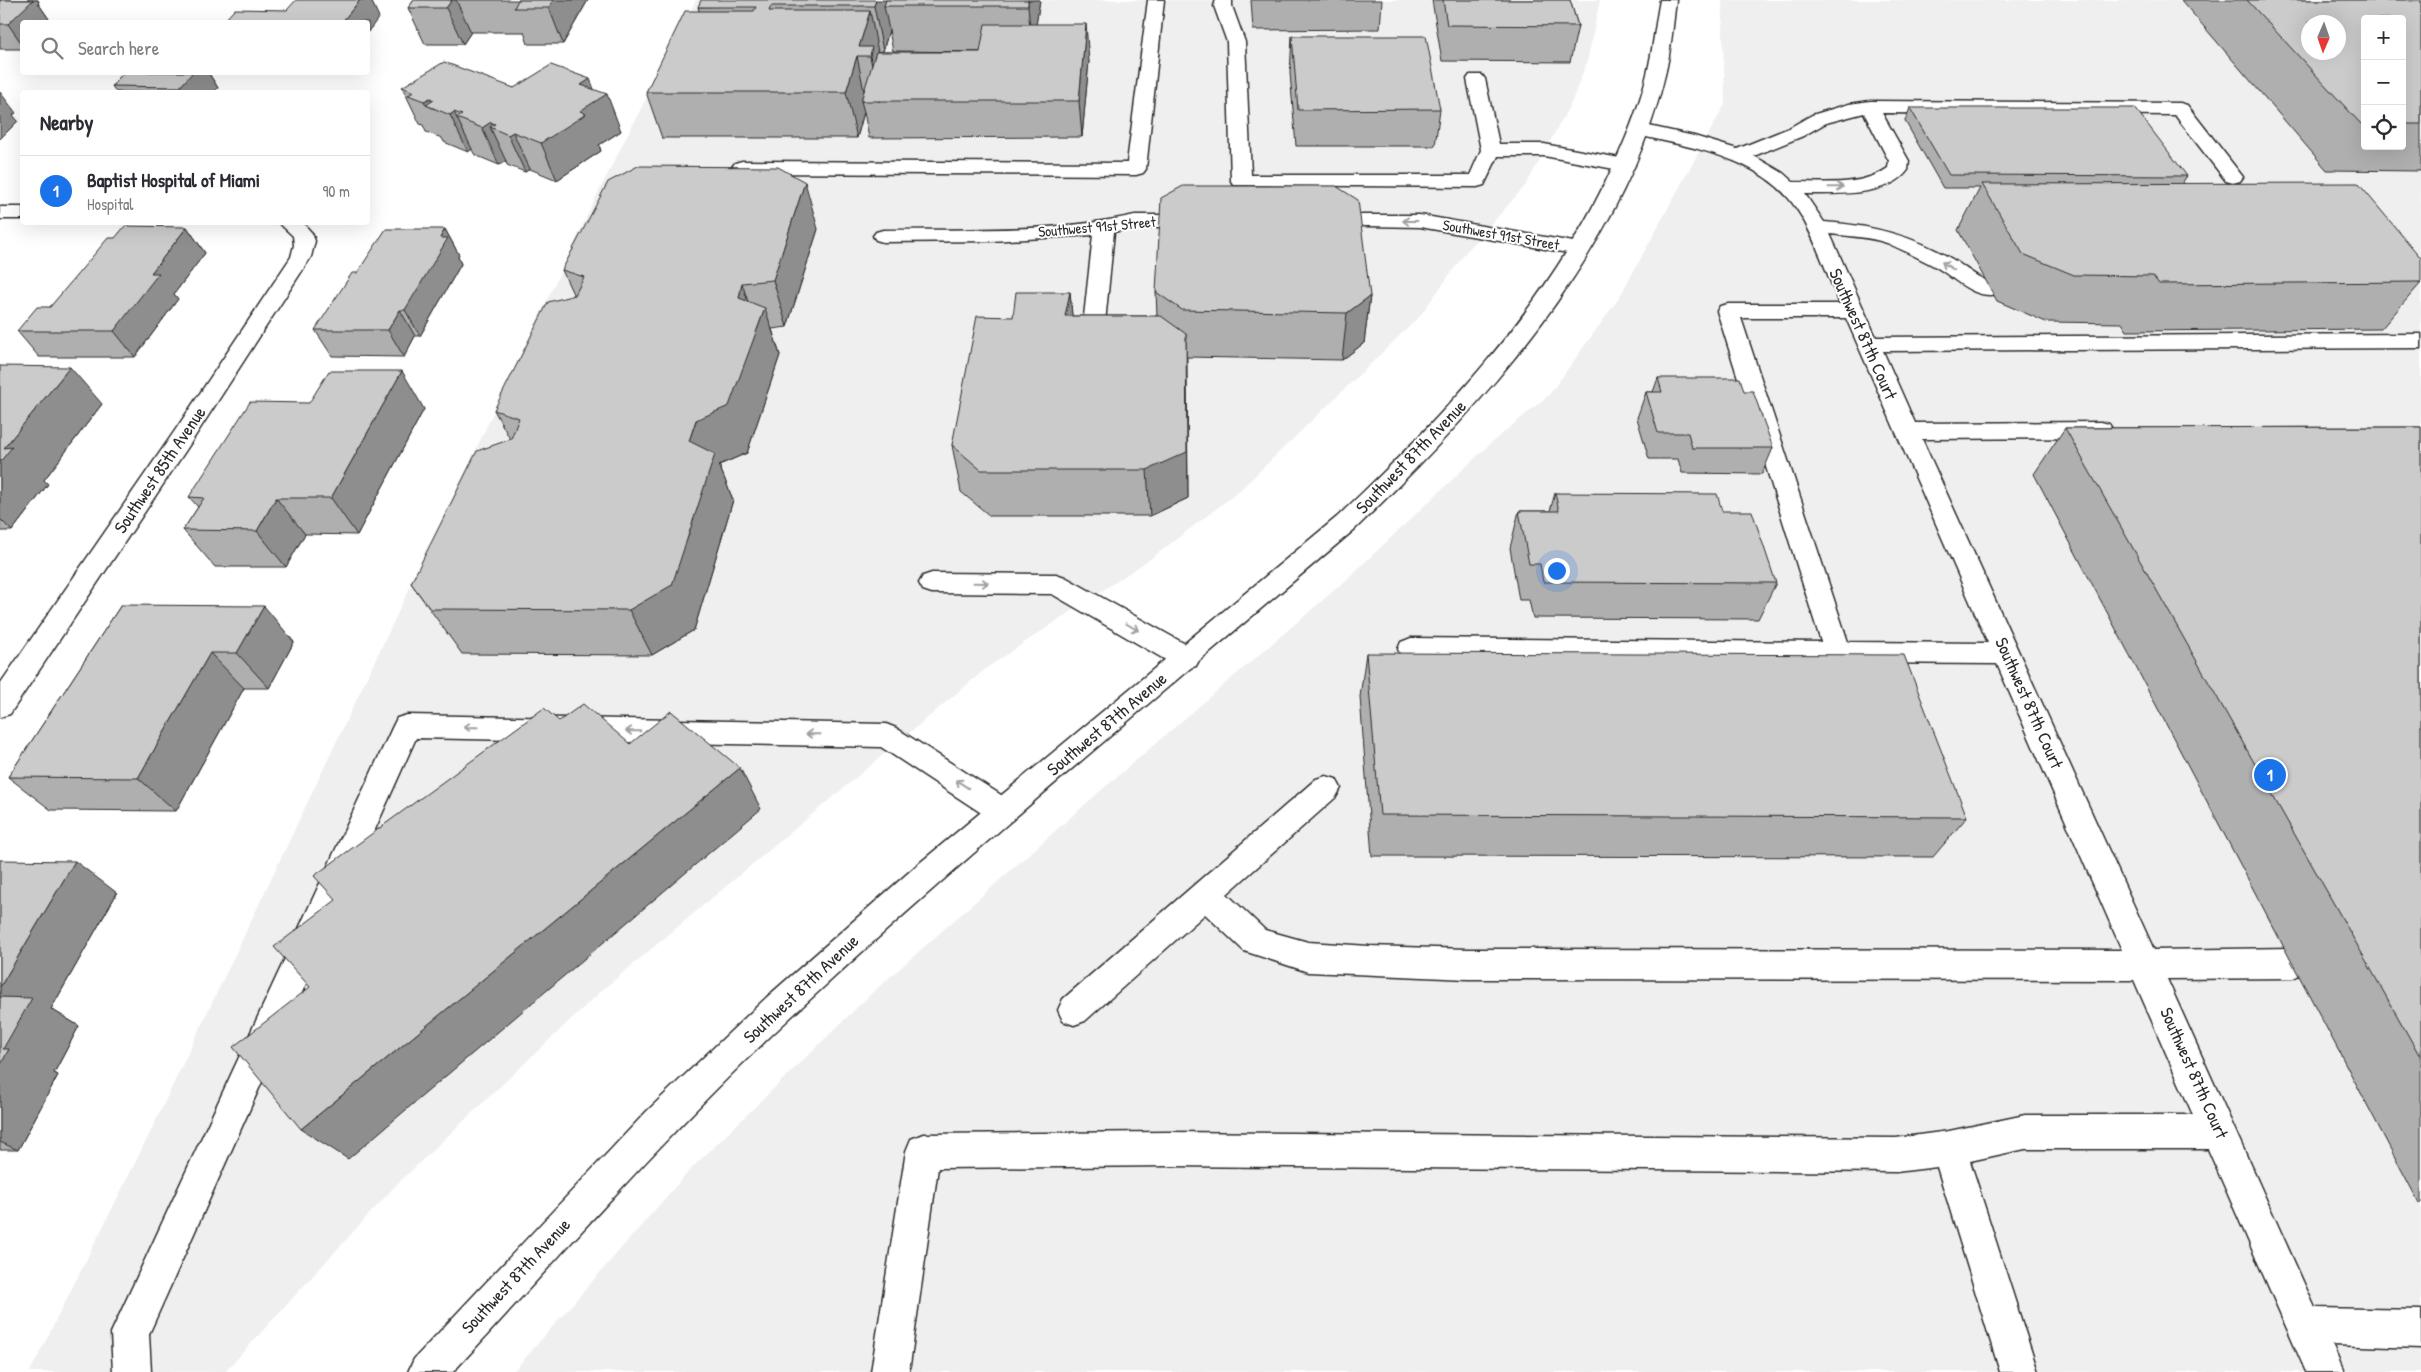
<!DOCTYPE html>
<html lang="en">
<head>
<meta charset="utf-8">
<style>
  :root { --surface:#fff; --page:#f2f2f3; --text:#2b2b33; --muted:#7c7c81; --line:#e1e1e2; --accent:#1a73e8 }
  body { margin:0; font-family:"Patrick Hand",sans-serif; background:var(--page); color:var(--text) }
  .controls { position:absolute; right:15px; top:15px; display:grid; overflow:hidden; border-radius:5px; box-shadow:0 5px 20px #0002 }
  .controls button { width:45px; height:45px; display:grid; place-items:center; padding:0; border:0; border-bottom:1px solid var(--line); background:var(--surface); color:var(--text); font:25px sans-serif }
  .compass { position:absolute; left:2301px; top:15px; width:45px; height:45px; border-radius:50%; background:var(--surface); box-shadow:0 5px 20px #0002; rotate:182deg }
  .you { position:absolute; left:1556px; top:570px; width:18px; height:18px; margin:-12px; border:4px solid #fff; border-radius:50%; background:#1a73e8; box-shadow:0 0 0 8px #1a73e833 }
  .badge { display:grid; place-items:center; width:32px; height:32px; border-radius:50%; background:var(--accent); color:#fff; font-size:16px; font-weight:700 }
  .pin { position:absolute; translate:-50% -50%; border:2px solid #fff; box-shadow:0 1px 5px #0006 }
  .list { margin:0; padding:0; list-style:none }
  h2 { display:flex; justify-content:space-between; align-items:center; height:65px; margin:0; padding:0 20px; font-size:21px }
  h2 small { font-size:16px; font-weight:400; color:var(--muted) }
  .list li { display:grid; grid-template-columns:32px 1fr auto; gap:15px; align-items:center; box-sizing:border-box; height:70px; padding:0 20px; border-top:1px solid var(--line) }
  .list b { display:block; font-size:19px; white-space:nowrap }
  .list p { margin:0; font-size:16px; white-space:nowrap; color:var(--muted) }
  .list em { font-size:16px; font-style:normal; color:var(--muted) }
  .icon { flex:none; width:28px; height:28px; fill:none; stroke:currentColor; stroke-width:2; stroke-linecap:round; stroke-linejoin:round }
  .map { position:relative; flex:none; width:2421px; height:1372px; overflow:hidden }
  .search { position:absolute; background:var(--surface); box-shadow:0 5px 20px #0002; left:20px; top:20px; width:350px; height:55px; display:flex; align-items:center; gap:12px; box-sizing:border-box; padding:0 18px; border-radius:5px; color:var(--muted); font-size:19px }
  .panel { position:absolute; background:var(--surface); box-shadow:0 5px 20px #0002; left:20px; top:90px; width:350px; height:135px; border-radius:5px }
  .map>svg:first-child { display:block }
  .built { fill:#efefef; fill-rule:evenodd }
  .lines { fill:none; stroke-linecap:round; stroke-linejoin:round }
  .minor-casing { stroke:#2b2b2b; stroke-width:3 }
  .major-casing { stroke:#2b2b2b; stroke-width:3 }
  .minor { fill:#fff; fill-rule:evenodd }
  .major { fill:#fff; fill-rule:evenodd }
  .wall { fill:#afafaf; stroke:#2b2b2b; fill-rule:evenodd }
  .shaded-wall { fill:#8e8e8e; stroke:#2b2b2b }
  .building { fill:#cbcbcb; stroke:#2b2b2b; fill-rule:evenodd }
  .oneway { stroke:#a0a0a0 }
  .labels { text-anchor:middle; stroke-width:4; stroke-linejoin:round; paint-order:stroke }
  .far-street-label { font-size:15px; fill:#2b2b2b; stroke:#fff }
  .street-label { font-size:18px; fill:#2b2b2b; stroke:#fff }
</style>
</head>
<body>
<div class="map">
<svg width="2421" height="1372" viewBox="0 0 2421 1372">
  <rect width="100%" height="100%" fill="#fff"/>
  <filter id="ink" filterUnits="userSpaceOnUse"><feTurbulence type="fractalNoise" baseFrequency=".02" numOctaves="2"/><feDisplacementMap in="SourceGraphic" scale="10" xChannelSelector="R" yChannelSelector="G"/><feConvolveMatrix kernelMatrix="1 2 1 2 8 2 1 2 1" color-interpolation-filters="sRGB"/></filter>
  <g filter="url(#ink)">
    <g class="built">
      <polygon points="696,0 1600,0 1587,62 1571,103 1526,185 1466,252 1419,317 1238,492 1153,557 988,667 600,992 397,1184 225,1372 30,1372 149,1135 596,197"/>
      <path d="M1722 0H2421V1372H513L688 1172 872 993 1105 787 1345 581 1491 443 1549 395 1619 298 1725 104ZM2365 19H2402V146H2365ZM2308 22H2338V52H2308Z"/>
    </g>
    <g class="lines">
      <g class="minor-casing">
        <g id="minor">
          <polygon points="1148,0 1164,0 1146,169 1143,173 1136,175 742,173 735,171 732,167 735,163 742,161 1127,163"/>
          <polygon points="1216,0 1232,0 1232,6 1245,42 1251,175 1470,175 1481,150 1467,79 1470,75 1482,75 1485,79 1499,144 1544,144 1625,159 1632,161 1635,165 1632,169 1625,171 1544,156 1498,156 1484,185 1477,187 1234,185 1231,181 1227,42 1214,6"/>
          <path d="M1870 101 2180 103 2187 105 2243 177 2240 181 2233 183 2226 181 2175 115 1882 113 1909 161 1908 170C1889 197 1834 194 1805 194L1824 222C1870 225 1912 235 1952 259 1962 265 1971 273 1981 278 1988 282 1996 282 2001 289L1998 294C1974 300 1955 278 1936 267 1921 259 1903 250 1887 243 1869 237 1849 236 1830 234L1876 337 2421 334V348L1883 351 1915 423 2101 422 2109 424 2113 430 2109 436 2101 438 1922 439 2154 950 2293 948 2304 953 2309 963 2304 973 2293 978 2167 979 2315 1308 2421 1310V1348L2332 1345 2344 1372H2306L2208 1149H2025L1970 1161 2038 1372H2000L1937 1167 1896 1172 1169 1166 938 1168 909 1372H871L906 1151 911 1139 923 1134 1169 1132 1896 1138 1949 1131 2025 1115H2193L2134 980 1468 979 1308 972 1244 951 1205 914 1085 1021 1074 1025 1063 1021 1058 1010 1063 999 1316 779 1326 776 1336 779 1341 788 1336 797 1227 894 1265 930 1308 942 1369 946 1468 949 2122 950 1997 664 1411 660 1401 656 1398 649 1401 642 1411 638 1821 642 1717 311 1720 306 1728 304H1840C1828 277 1815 238 1800 214 1766 157 1692 148 1633 134L1631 130 1633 126 1640 124 1694 136 1737 149 1789 128 1812 115 1849 104ZM1864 113 1889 161 1888 168C1861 187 1825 182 1793 182L1783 173 1754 156 1803 136 1826 123ZM1741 318H1846L1988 643 1848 642Z"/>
          <rect x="0" y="207" width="22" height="12"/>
          <path d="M1135 215H1197L1204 217 1207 221 1204 225 1197 227H1135L1114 232 1102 353 1099 358 1091 360 1083 358 1080 353 1093 235 991 241 883 242 876 240 873 236 876 232 883 230C965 229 1055 233 1135 215Z"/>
          <polygon points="1323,215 1420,215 1579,243 1586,245 1589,249 1586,253 1579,255 1420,227 1316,225 1313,221 1316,217"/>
          <polygon points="278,222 302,222 312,233 315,241 311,257 190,444 10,714 0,717 0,684 174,432 291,257 294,245 293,236"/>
          <polygon points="932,573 1056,574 1065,577 1196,650 1200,658 1196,666 1186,669 1176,666 1052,594 932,593 923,590 919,583 923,576"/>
          <polygon points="407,715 886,724 896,728 1012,802 1017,811 1012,820 1002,824 992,820 881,747 416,738 149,1334 151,1372 113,1372 111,1333 117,1320 393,726 397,718"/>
        </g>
      </g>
      <g class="major-casing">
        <path id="major" d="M1660 0H1676C1673 25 1671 51 1665 75 1623 253 1482 406 1355 529 1166 690 973 848 791 1017 671 1128 564 1252 453 1372H408L414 1359 647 1111 767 997 916 866 1337 517C1442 418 1541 313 1605 183 1622 149 1638 112 1647 74 1653 50 1655 25 1660 0Z"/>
      </g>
      <use href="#minor" class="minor"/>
      <use href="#major" class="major"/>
    </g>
    <g class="wall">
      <polygon points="0,0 38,0 39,2 38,3 51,22 22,22 22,49 0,49"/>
      <polygon points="414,0 588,0 563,44 528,44 524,32 471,32 463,44 425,44 408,8"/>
      <path d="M1040 0 1036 24 1089 61 1082 137 869 138 864 112 857 138H662L646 92 699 11 698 7ZM889 30 893 51 980 52H878L883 51Z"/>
      <polygon points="1251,0 1382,0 1380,29 1253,30"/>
      <polygon points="1432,0 1570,0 1578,26 1570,62 1442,61"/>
      <path d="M2181 0H2421V171L2327 170ZM2365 19H2402V146H2365Z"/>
      <polygon points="1292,36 1440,109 1435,146 1296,146 1290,73"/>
      <polygon points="124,72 208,72 218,88 214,92 116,92 112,86"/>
      <polygon points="402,87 514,88 594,89 621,131 599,145 601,151 557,180 530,169 525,172 507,165 506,161 499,165 475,155 472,150 472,149 468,152 444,142 442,138 426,132 423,125 420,124"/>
      <polygon points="1910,108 2187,176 2182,183 2421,283 2381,329 2127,331 2122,323 2046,322 1997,301 1958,230 1980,188 1943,188 1905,121"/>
      <polygon points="187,227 205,253 174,294 178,299 135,357 39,357 17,331 50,307 115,238"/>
      <polygon points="445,229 459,255 458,257 461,264 420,336 415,336 404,357 332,356 315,330"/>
      <polygon points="818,229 787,327 772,329 780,355 747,453 719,465 733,500 694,630 652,655 462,654 411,583 510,439 494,410 574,296 562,270"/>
      <polygon points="1070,292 1072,316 1157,316 1156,292 1370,296 1364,343 1342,360 1187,357 1188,498 1150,516 990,516 961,492 952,445 1013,317"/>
      <polygon points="0,366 102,404 44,480 48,484 12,531 0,531"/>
      <polygon points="1658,378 1744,391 1773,448 1762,474 1682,473 1678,459 1649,459 1637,418 1646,392 1653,392"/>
      <polygon points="424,409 357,535 305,534 286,567 215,567 183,530 198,507 189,497"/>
      <polygon points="2421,427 2421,1203 2419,1203 2034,474 2065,428"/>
      <polygon points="1555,493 1722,511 1776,583 1758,619 1533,618 1529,600 1519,600 1510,548 1519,511 1550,511"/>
      <polygon points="121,605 294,642 269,688 244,688 176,811 51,810 8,777"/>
      <polygon points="1366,653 1967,817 1933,857 1372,856 1360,697"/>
      <polygon points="0,860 117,893 51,1009 79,1026 54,1073 58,1075 18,1150 0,1150"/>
    </g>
    <g class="shaded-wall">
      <polygon points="0,0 38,0 39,2 38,3 51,22 22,22 22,44 8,24"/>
      <polygon points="360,0 371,0 379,17 368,32 368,22 342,22"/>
      <polygon points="452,0 456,0 471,32 463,44 446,8"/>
      <polygon points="553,0 588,0 563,44 549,8"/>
      <polygon points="876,0 891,0 884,6 889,30 883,51 874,6"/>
      <polygon points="1028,0 1040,0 1032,51 1028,6"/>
      <polygon points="870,11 879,57 881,93 879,102 870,56 859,47"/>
      <polygon points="1086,24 1089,61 1082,137 1079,101"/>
      <polygon points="857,56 866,101 861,101 864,112 857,138 846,92"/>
      <polygon points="191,72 208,72 218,88 214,92 184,92 180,87"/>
      <polygon points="590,79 598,99 607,94 621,131 599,145 601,151 557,180 541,143 580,111 581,85"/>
      <polygon points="0,92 16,113 13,115 18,121 0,139"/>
      <polygon points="430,98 435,109 426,105 424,101"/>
      <polygon points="454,112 472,149 468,152 450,115"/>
      <polygon points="491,122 494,129 490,127 506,161 499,165 482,128"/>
      <polygon points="513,132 530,169 525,172 508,135"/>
      <polygon points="805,182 818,229 787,327 773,280"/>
      <polygon points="187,227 205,253 174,294 178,299 135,357 114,331 151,273"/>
      <polygon points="445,229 459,255 458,257 461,264 420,336 405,310 440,238"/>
      <polygon points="742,283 757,330 765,308 780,355 747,453 719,465 733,500 694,630 652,655 629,610 689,441 739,298"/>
      <polygon points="1070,292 1074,339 1065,316"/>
      <polygon points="1370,296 1364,343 1342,360 1347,313"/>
      <polygon points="400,310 415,336 404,357 388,330"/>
      <polygon points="1186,334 1188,498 1150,516 1147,470"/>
      <polygon points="70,367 102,404 44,480 48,484 12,531 0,519 0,462 4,448"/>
      <polygon points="402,371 424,409 357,535 331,498"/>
      <polygon points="276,498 305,534 286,567 257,531"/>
      <polygon points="264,606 294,642 269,688 237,653"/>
      <polygon points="210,653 244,688 176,811 138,778"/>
      <polygon points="740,768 761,809 348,1159 301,1129"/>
      <polygon points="75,861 117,893 51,1009 79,1026 54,1073 58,1075 18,1150 0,1142 0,1066 3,1049 0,1001 0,987"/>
    </g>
    <g class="building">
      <polygon points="0,0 33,0 8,24 0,24"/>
      <polygon points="296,0 360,0 342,22 223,22 235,9 287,10"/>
      <polygon points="414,0 452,0 446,8 408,8"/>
      <polygon points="518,0 553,0 549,8 514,8"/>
      <polygon points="701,0 876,0 874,6 771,6 769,11 870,11 859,47 872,47 870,56 857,56 846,92 646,92 685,11 754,11 756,7 698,7"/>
      <polygon points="886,0 1028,0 1028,6 884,6"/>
      <polygon points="1443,0 1570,0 1578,26 1447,25"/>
      <path d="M2247 0H2421V124H2402V19H2365V124H2361ZM2308 22H2338V52H2308Z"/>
      <polygon points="985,24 1086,24 1079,101 861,101 876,52 980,52"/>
      <polygon points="1292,36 1426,36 1440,109 1298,110"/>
      <polygon points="444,62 514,88 551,65 590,79 581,85 607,94 580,111 586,114 541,143 513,132 508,135 490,127 495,124 491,122 482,128 457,118 462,115 454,112 450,115 426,105 434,100 430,98 424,101 408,95 414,92 402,87"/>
      <polygon points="124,72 193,72 180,87 112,86"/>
      <polygon points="1910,108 2135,108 2187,176 1949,175"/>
      <polygon points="638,166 778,167 805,182 773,280 742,283 739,298 765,308 729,406 696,420 689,441 715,454 672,585 629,610 430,609 411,583 477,451 511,439 519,418 494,410 548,302 575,295 584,277 562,270 608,182"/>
      <polygon points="2358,183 2421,258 2421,282 2159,284 2153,276 2074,275 2023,254 1982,184"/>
      <polygon points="1183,186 1336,186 1358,200 1370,296 1347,313 1182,310 1156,292 1161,198"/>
      <polygon points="125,226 187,227 151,273 159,273 114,331 17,331 37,307 50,307 108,238 115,238"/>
      <polygon points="386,229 445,229 440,238 448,238 405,310 400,310 388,330 315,330 352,273 357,273"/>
      <polygon points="1016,292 1070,292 1065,316 1161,316 1186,334 1187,452 1147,470 981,470 952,445 977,316 1013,317"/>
      <polygon points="0,366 70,367 4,448 12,447 0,462"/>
      <polygon points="329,371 402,371 331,498 276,498 257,531 183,530 204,498 189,497 250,402 309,403"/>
      <polygon points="1658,378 1740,378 1744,391 1753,391 1773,448 1692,448 1688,433 1658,433 1646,392 1662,392"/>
      <polygon points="2421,427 2421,1058 2065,428"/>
      <polygon points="1555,493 1717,494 1722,511 1752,511 1776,583 1543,582 1540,564 1529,564 1519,511 1559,511"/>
      <polygon points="121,605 264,606 237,653 210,653 138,778 8,777"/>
      <polygon points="1366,653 1904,655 1967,817 1380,815"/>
      <polygon points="583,704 630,744 671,711 740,768 301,1129 233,1047 310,987 274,947 336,900 314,876 544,708 559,721"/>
      <polygon points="0,860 75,861 0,987"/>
      <polygon points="0,997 32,998 3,1049 9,1049 0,1066"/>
    </g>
    <defs><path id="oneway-shaft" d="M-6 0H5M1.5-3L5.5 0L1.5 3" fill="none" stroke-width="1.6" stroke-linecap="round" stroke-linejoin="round" transform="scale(1.25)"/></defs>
    <g class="oneway">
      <use href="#oneway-shaft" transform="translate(1836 187) rotate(-1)"/>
      <use href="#oneway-shaft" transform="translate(1410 221) rotate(-180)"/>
      <use href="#oneway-shaft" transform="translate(1948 266) rotate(-147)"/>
      <use href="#oneway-shaft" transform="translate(981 583) rotate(1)"/>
      <use href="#oneway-shaft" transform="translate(1132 627) rotate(30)"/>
      <use href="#oneway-shaft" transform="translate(471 727) rotate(-179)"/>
      <use href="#oneway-shaft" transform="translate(633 731) rotate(-179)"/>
      <use href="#oneway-shaft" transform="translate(813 734) rotate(-179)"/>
      <use href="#oneway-shaft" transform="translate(962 784) rotate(-147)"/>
    </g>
  </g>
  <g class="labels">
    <g class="far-street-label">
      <text transform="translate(1097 227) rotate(-5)" y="5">Southwest 91st Street</text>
      <text transform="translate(1501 235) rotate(10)" y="5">Southwest 91st Street</text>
    </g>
    <g class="street-label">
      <text transform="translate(1863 334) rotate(66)" y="6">Southwest 87th Court</text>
      <text transform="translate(1411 457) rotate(-46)" y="6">Southwest 87th Avenue</text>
      <text transform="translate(160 470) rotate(-56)" y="6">Southwest 85th Avenue</text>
      <text transform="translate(2029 703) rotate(66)" y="6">Southwest 87th Court</text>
      <text transform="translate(1107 724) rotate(-40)" y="6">Southwest 87th Avenue</text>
      <text transform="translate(801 989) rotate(-43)" y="6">Southwest 87th Avenue</text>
      <text transform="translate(2194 1073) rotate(66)" y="6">Southwest 87th Court</text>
      <text transform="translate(516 1276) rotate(-47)" y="6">Southwest 87th Avenue</text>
    </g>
  </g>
</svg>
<div class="controls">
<button>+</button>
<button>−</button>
<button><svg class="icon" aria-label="locate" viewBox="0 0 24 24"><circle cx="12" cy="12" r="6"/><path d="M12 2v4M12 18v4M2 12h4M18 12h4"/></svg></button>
</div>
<svg class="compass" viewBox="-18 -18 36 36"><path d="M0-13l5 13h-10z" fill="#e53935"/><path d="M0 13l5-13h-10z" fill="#7c7c81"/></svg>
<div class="you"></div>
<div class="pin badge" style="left:2270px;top:775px">1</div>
<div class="search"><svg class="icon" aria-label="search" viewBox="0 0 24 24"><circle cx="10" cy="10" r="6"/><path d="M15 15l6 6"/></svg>Search here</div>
<section class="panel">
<h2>Nearby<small></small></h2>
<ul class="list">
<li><span class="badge">1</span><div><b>Baptist Hospital of Miami</b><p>Hospital</p></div><em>90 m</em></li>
</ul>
</section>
</div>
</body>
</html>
